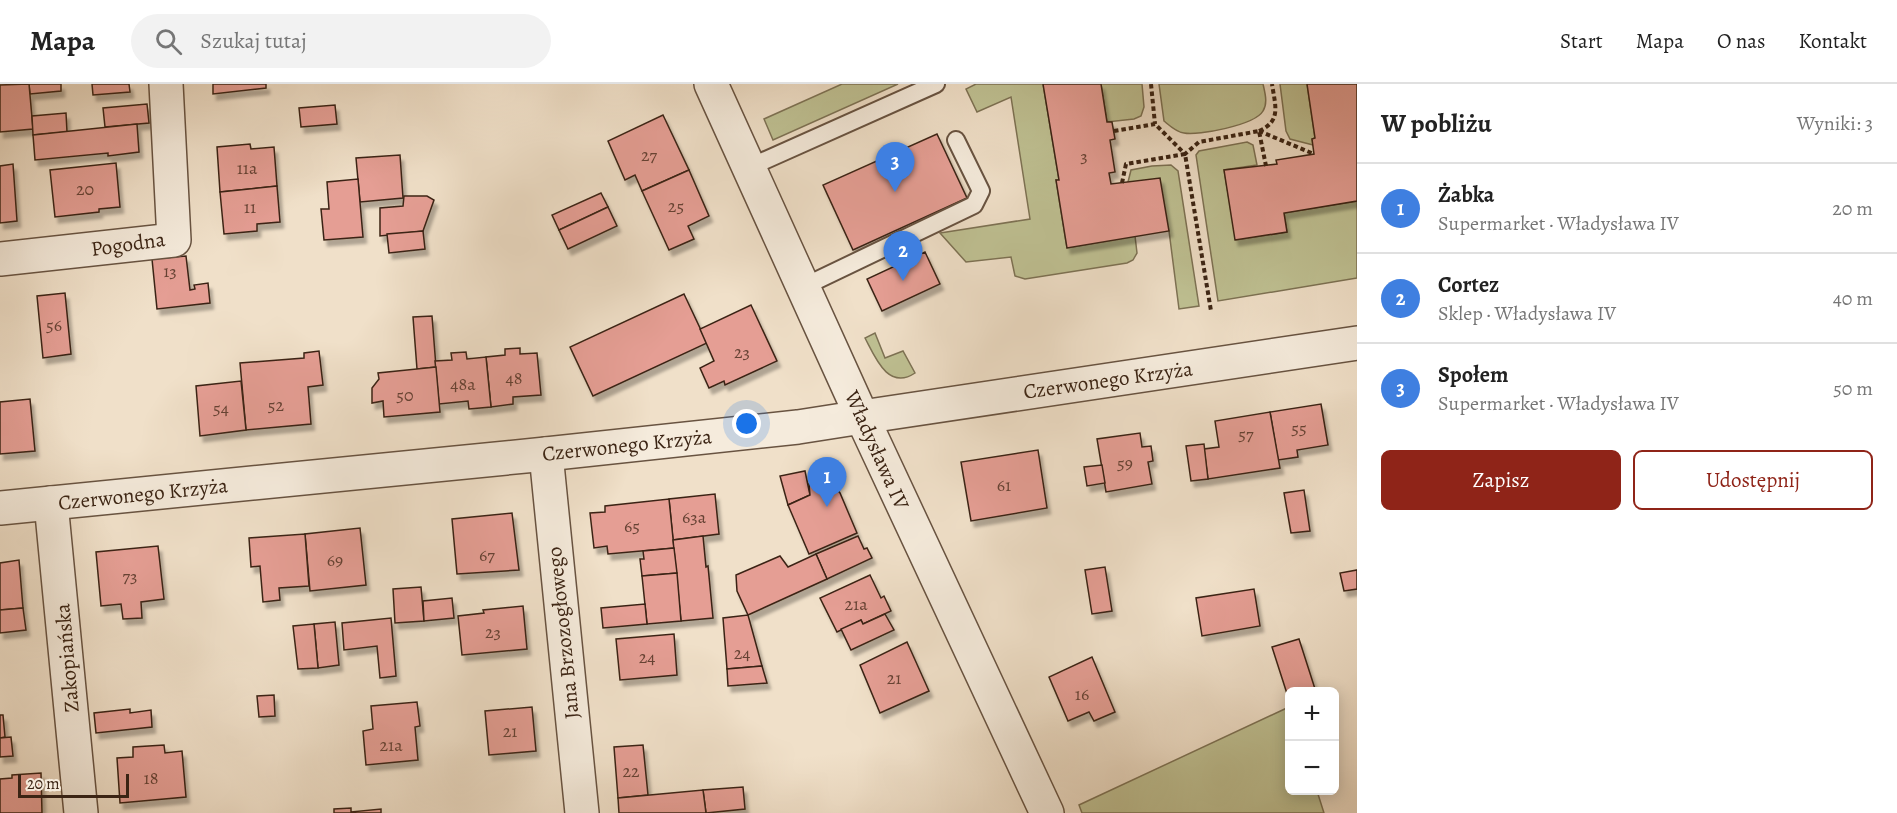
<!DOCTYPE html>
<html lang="pl">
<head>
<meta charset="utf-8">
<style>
  :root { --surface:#fff; --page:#f2f2f2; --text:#222; --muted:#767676; --line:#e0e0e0; --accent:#8f2418 }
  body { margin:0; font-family:Alegreya,serif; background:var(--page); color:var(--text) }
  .controls { position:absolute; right:18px; bottom:18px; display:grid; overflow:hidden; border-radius:9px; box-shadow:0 3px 15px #0003 }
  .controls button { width:54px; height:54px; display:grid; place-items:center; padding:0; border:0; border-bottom:2px solid var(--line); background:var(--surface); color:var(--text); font:30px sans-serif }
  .scale { position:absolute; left:18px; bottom:15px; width:111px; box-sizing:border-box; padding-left:6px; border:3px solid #3b2414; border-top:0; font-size:16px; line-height:21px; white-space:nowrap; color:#3b2414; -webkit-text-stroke:4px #f5ebdc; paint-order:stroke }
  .you { position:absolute; left:747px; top:340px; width:21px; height:21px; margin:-15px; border:4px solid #fff; border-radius:50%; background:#1a73e8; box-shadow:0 0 0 9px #1a73e833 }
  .badge { display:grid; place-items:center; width:39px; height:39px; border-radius:50%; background:var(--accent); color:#fff; font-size:20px; font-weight:700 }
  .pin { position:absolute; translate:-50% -50px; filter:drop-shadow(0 2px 3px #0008) }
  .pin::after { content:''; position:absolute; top:32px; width:21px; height:18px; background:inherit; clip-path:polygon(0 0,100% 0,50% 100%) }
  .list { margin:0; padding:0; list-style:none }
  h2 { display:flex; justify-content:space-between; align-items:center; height:78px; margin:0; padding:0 24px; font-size:26px }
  h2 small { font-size:20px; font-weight:400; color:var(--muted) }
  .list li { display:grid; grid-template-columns:39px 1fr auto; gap:18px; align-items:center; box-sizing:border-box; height:90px; padding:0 24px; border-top:2px solid var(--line) }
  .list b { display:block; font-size:22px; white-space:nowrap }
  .list p { margin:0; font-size:20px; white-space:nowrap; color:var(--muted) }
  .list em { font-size:20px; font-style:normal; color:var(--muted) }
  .actions { display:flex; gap:12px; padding:18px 24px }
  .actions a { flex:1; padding:14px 0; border:2px solid var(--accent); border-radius:9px; text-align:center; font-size:21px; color:var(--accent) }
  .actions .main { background:var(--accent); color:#fff }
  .icon { flex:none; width:33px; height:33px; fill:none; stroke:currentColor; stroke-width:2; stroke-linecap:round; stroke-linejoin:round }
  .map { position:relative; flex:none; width:1357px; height:729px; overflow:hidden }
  header { display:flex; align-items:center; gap:36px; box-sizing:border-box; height:84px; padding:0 30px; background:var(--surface); border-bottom:2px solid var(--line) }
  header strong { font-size:28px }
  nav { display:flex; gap:33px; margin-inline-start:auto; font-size:21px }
  .search { width:420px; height:54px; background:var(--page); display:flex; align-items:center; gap:15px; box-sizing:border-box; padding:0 21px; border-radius:33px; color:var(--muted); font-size:22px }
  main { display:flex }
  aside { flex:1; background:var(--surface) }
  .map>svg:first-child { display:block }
  .green { fill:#bfc193; stroke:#7d7254; stroke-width:1.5 }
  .building { fill:#e59e94; stroke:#3b2414; stroke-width:1.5; filter:url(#shadow) }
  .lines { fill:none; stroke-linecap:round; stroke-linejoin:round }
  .service-casing { stroke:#685341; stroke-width:20 }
  .minor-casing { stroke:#685341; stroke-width:36 }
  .tertiary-casing { stroke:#685341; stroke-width:36 }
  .path { stroke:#3b2414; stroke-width:4; stroke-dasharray:4.5 3; stroke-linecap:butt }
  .service { stroke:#f5ebdc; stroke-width:16 }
  .minor { stroke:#f5ebdc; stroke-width:33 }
  .tertiary { stroke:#f5ebdc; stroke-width:33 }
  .labels { text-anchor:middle; stroke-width:4.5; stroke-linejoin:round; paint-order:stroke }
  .number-label { font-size:18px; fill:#664234 }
  .street-label { font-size:21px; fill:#3b2414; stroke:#f5ebdc }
</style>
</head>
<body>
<header>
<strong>Mapa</strong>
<div class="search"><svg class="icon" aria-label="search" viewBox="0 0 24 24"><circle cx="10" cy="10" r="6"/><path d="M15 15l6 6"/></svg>Szukaj tutaj</div>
<nav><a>Start</a><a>Mapa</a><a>O nas</a><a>Kontakt</a></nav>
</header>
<main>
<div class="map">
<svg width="1357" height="729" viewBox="0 0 1357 729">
  <defs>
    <filter id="shadow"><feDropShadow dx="3.5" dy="6" stdDeviation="1.5" flood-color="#0004"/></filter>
  </defs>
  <rect width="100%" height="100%" fill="#f0e0c9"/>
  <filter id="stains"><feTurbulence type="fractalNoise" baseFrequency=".00333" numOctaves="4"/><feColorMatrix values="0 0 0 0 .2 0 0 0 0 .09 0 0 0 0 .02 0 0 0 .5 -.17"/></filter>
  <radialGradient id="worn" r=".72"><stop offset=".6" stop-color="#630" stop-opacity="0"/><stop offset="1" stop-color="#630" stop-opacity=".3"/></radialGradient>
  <g class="green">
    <polygon points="842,0 898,0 773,56 764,35"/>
    <polygon points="976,0 1043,0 1059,96 1056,96 1067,164 1135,152 1137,169 1133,176 1127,179 1025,195 1015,192 1011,173 966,178 940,149 1030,135 1011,13 977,28 966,5"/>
    <polygon points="1101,0 1142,0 1144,23 1141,32 1134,35 1107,38"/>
    <path d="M1159 0H1263C1265 9 1268 19 1263 27 1255 41 1198 52 1184 49 1176 48 1170 42 1164 37Z"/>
    <polygon points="1280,0 1307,0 1315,54 1312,55 1313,61 1290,55 1286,47"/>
    <polygon points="1247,58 1253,61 1257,81 1224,86 1236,156 1287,148 1284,129 1357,117 1357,194 1218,217 1196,71 1199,67"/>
    <polygon points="1171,81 1178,87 1199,222 1179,225 1169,147 1128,98 1131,86 1152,82"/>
    <path d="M875 249 885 274 903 267 915 289C888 307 875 273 865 254Z"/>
    <polygon points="1289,623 1290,706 1317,707 1324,729 1082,729 1079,721"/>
  </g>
  <g class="building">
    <polygon points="29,0 61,0 61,7 30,10"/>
    <polygon points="29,0 33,45 0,48 0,1"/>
    <polygon points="92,0 129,0 130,8 93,11"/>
    <polygon points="213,0 266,0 266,4 213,10"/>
    <polygon points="1043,0 1101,0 1107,38 1112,38 1115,55 1110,56 1115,88 1109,89 1111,100 1160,94 1169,147 1067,164 1056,96 1059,96"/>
    <polygon points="1307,0 1357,0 1357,117 1284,129 1287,148 1235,156 1224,86 1277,80 1276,76 1314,70 1312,55 1315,54"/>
    <polygon points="147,20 149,39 105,43 103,24"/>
    <polygon points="335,21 337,40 301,43 299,24"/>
    <polygon points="66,29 67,48 33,51 32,32"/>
    <polygon points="663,31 689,86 642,107 635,91 625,96 608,57"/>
    <polygon points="137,40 139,68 108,72 108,69 35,76 33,51"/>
    <polygon points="937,50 967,114 853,166 823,101"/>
    <polygon points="250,60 251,65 274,63 277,102 220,108 217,63"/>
    <polygon points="400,71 403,114 360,118 356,74"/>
    <polygon points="116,79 120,123 99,125 99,128 55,133 50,86"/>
    <polygon points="13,80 17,137 0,139 0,82"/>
    <polygon points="689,86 709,132 688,142 694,155 669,166 642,107"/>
    <polygon points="358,95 363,153 324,156 321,125 329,125 327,98"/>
    <polygon points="277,102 280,138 257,140 257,147 224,150 220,108"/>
    <polygon points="601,109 608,123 559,146 552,131"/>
    <polygon points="404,112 427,112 434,116 423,147 380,152 380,124 403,122"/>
    <polygon points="608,123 617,142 568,165 559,146"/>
    <polygon points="423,147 425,165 389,169 387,150"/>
    <polygon points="925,168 940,200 882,227 867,195"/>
    <polygon points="186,172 190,206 195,205 194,201 208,199 210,219 157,225 152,175"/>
    <polygon points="65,209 71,270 43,274 37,212"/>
    <polygon points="684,210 707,259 593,312 570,263"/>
    <polygon points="751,221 777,277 725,301 724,297 709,304 700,284 714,277 700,245"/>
    <polygon points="432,232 436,283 417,285 413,233"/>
    <polygon points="520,264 520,270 537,269 541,311 513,313 513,320 491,323 486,273 505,271 505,265"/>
    <polygon points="319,267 323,301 308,303 311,340 246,346 240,279 304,274 304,269"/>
    <polygon points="466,268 467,275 486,273 491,323 469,325 468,317 439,320 435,277 452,276 451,269"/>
    <polygon points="436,283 440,328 384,333 383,317 372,319 372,304 379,295 378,289"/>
    <polygon points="241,297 246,346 200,352 196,302"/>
    <polygon points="30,315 35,367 0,370 0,318"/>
    <polygon points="1321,320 1328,361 1297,366 1298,373 1278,376 1270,328"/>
    <polygon points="1270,328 1280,384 1208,395 1204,365 1219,363 1215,337"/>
    <polygon points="1140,349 1142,363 1151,362 1153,377 1148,378 1152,400 1106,408 1097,355"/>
    <polygon points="1204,360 1208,395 1191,397 1186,362"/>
    <polygon points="1038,366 1047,424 971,437 961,378"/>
    <polygon points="1102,381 1105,399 1087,402 1084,383"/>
    <polygon points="805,387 810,411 788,421 780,392"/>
    <polygon points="821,398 834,402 840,409 857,449 809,470 788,421 810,411 809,400"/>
    <polygon points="1304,406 1310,447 1291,449 1284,409"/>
    <polygon points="715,410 719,450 673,456 669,415"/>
    <polygon points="669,415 674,464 608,470 607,462 594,464 590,429 605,428 605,422"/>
    <polygon points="512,429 519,486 457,490 452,435"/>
    <polygon points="360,444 366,501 310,507 305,450"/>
    <polygon points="305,450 309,502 279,504 280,516 263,518 260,482 251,483 249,454"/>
    <polygon points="703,452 706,483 708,482 713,534 681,537 673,456"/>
    <polygon points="858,452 864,465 867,464 872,474 827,495 816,470"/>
    <polygon points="158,462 164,515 141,518 142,534 123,535 121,520 101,522 96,468"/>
    <polygon points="674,464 677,489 642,492 640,475 644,475 643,467"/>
    <polygon points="816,470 827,495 748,531 737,507 736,491 780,472 788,483"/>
    <polygon points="19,476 23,524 0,526 0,479"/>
    <polygon points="1105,483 1112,527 1092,530 1085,486"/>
    <polygon points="1357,486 1357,505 1344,507 1340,489"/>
    <polygon points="677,489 681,537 647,540 642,492"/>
    <polygon points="870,491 881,514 884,512 891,527 863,540 861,536 837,548 820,514"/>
    <polygon points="421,503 424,537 395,539 393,505"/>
    <polygon points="1254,505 1260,542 1202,552 1196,514"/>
    <polygon points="452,514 454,534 424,537 423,517"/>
    <polygon points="645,520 647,540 603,544 601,524"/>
    <polygon points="523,522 527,565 462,571 458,532 484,529 483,526"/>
    <polygon points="23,524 26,546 0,549 0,526"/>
    <polygon points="885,530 894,546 851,566 841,545 861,536 863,540"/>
    <polygon points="748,531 762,582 727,585 723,534"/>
    <polygon points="391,534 396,592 380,594 377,562 344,566 342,539"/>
    <polygon points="335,538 339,581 318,584 314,540"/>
    <polygon points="314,540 318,584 298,585 293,542"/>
    <polygon points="674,550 677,591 620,596 616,555"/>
    <polygon points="1299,555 1316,608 1290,608 1290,619 1272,563"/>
    <polygon points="907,558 929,607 880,629 860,581"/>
    <polygon points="1092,573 1115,628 1094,637 1089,628 1068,637 1049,593"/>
    <polygon points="762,582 767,599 728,602 727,585"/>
    <polygon points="274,611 275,632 259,633 257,612"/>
    <polygon points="417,618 420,642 415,643 418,676 366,681 363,647 373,645 371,622"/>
    <polygon points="532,623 536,667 489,671 485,627"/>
    <polygon points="130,625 130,629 151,626 152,643 96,649 94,629"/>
    <polygon points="0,631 3,631 5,653 0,654"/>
    <polygon points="11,653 13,672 0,673 0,654"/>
    <polygon points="164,661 165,669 182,667 186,713 120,719 117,674 133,673 133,663"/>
    <polygon points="643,661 648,711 618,714 614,663"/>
    <polygon points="41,689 42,729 0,729 0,695 12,694 12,691"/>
    <polygon points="743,703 745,725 706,729 703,706"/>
    <polygon points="703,706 706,729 619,729 618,714"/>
    <polygon points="351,724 351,728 381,725 381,729 334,729 334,725"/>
  </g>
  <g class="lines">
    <g class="service-casing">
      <g id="service">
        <polyline points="750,83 936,0"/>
        <polyline points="803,203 974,121 981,107 956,56"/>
      </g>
    </g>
    <g class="minor-casing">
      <g id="minor">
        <polyline points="711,0 862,333 1357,259"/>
        <polyline points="0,175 174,156 166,0"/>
        <polyline points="546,370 582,729"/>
        <polyline points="51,419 81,729"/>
      </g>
    </g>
    <g class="tertiary-casing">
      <polyline id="tertiary" points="0,424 546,370 798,343 862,333 1047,729"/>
    </g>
    <g class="path">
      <polyline points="1151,0 1155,40"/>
      <polyline points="1114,47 1155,40 1185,70 1199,58 1259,47 1266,82"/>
      <polyline points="1259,47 1314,70"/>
      <path d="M1259 47C1282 37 1275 21 1272 0"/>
      <polyline points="1122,99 1126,80 1185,70 1211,227"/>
    </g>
    <use href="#service" class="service"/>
    <use href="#minor" class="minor"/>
    <use href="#tertiary" class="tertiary"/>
  </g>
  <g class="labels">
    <g class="number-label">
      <text x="649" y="77">27</text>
      <text x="1084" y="78">3</text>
      <text x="247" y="90">11a</text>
      <text x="85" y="111">20</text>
      <text x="676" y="128">25</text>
      <text x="250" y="129">11</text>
      <text x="170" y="193">13</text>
      <text x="54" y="247">56</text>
      <text x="742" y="274">23</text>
      <text x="514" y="300">48</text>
      <text x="463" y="306">48a</text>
      <text x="405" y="317">50</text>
      <text x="276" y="327">52</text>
      <text x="221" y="330">54</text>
      <text x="1299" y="350">55</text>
      <text x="1246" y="356">57</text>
      <text x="1125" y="385">59</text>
      <text x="1004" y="407">61</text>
      <text x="694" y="439">63a</text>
      <text x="632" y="448">65</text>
      <text x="487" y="477">67</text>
      <text x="335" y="482">69</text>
      <text x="130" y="498">73</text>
      <text x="856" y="526">21a</text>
      <text x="493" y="554">23</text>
      <text x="742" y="575">24</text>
      <text x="647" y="579">24</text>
      <text x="894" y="600">21</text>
      <text x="1082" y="616">16</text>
      <text x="510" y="653">21</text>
      <text x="391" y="667">21a</text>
      <text x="631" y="693">22</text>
      <text x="151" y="700">18</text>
    </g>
    <g class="street-label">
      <text transform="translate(128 160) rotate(-8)" y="7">Pogodna</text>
      <text transform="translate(1108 296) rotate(-8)" y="7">Czerwonego Krzyża</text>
      <text transform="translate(627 361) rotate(-6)" y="7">Czerwonego Krzyża</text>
      <text transform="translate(877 366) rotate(66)" y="7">Władysława IV</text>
      <text transform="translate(143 410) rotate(-6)" y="7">Czerwonego Krzyża</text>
      <text transform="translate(563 549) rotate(-96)" y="7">Jana Brzozogłowego</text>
      <text transform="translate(67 574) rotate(-95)" y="7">Zakopiańska</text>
    </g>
  </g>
  <rect width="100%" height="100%" filter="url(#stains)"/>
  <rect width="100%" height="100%" fill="url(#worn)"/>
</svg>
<div class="controls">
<button>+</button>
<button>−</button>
</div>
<div class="scale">20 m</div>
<div class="you"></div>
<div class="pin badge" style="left:827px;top:423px;background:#3f7fe0">1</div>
<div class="pin badge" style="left:903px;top:197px;background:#3f7fe0">2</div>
<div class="pin badge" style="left:895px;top:108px;background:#3f7fe0">3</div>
</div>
<aside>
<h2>W pobliżu<small>Wyniki: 3</small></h2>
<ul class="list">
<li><span class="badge" style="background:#3f7fe0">1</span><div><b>Żabka</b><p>Supermarket · Władysława IV</p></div><em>20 m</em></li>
<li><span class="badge" style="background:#3f7fe0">2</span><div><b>Cortez</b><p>Sklep · Władysława IV</p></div><em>40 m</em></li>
<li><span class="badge" style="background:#3f7fe0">3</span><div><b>Społem</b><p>Supermarket · Władysława IV</p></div><em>50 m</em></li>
</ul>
<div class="actions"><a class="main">Zapisz</a><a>Udostępnij</a></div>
</aside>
</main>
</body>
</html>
